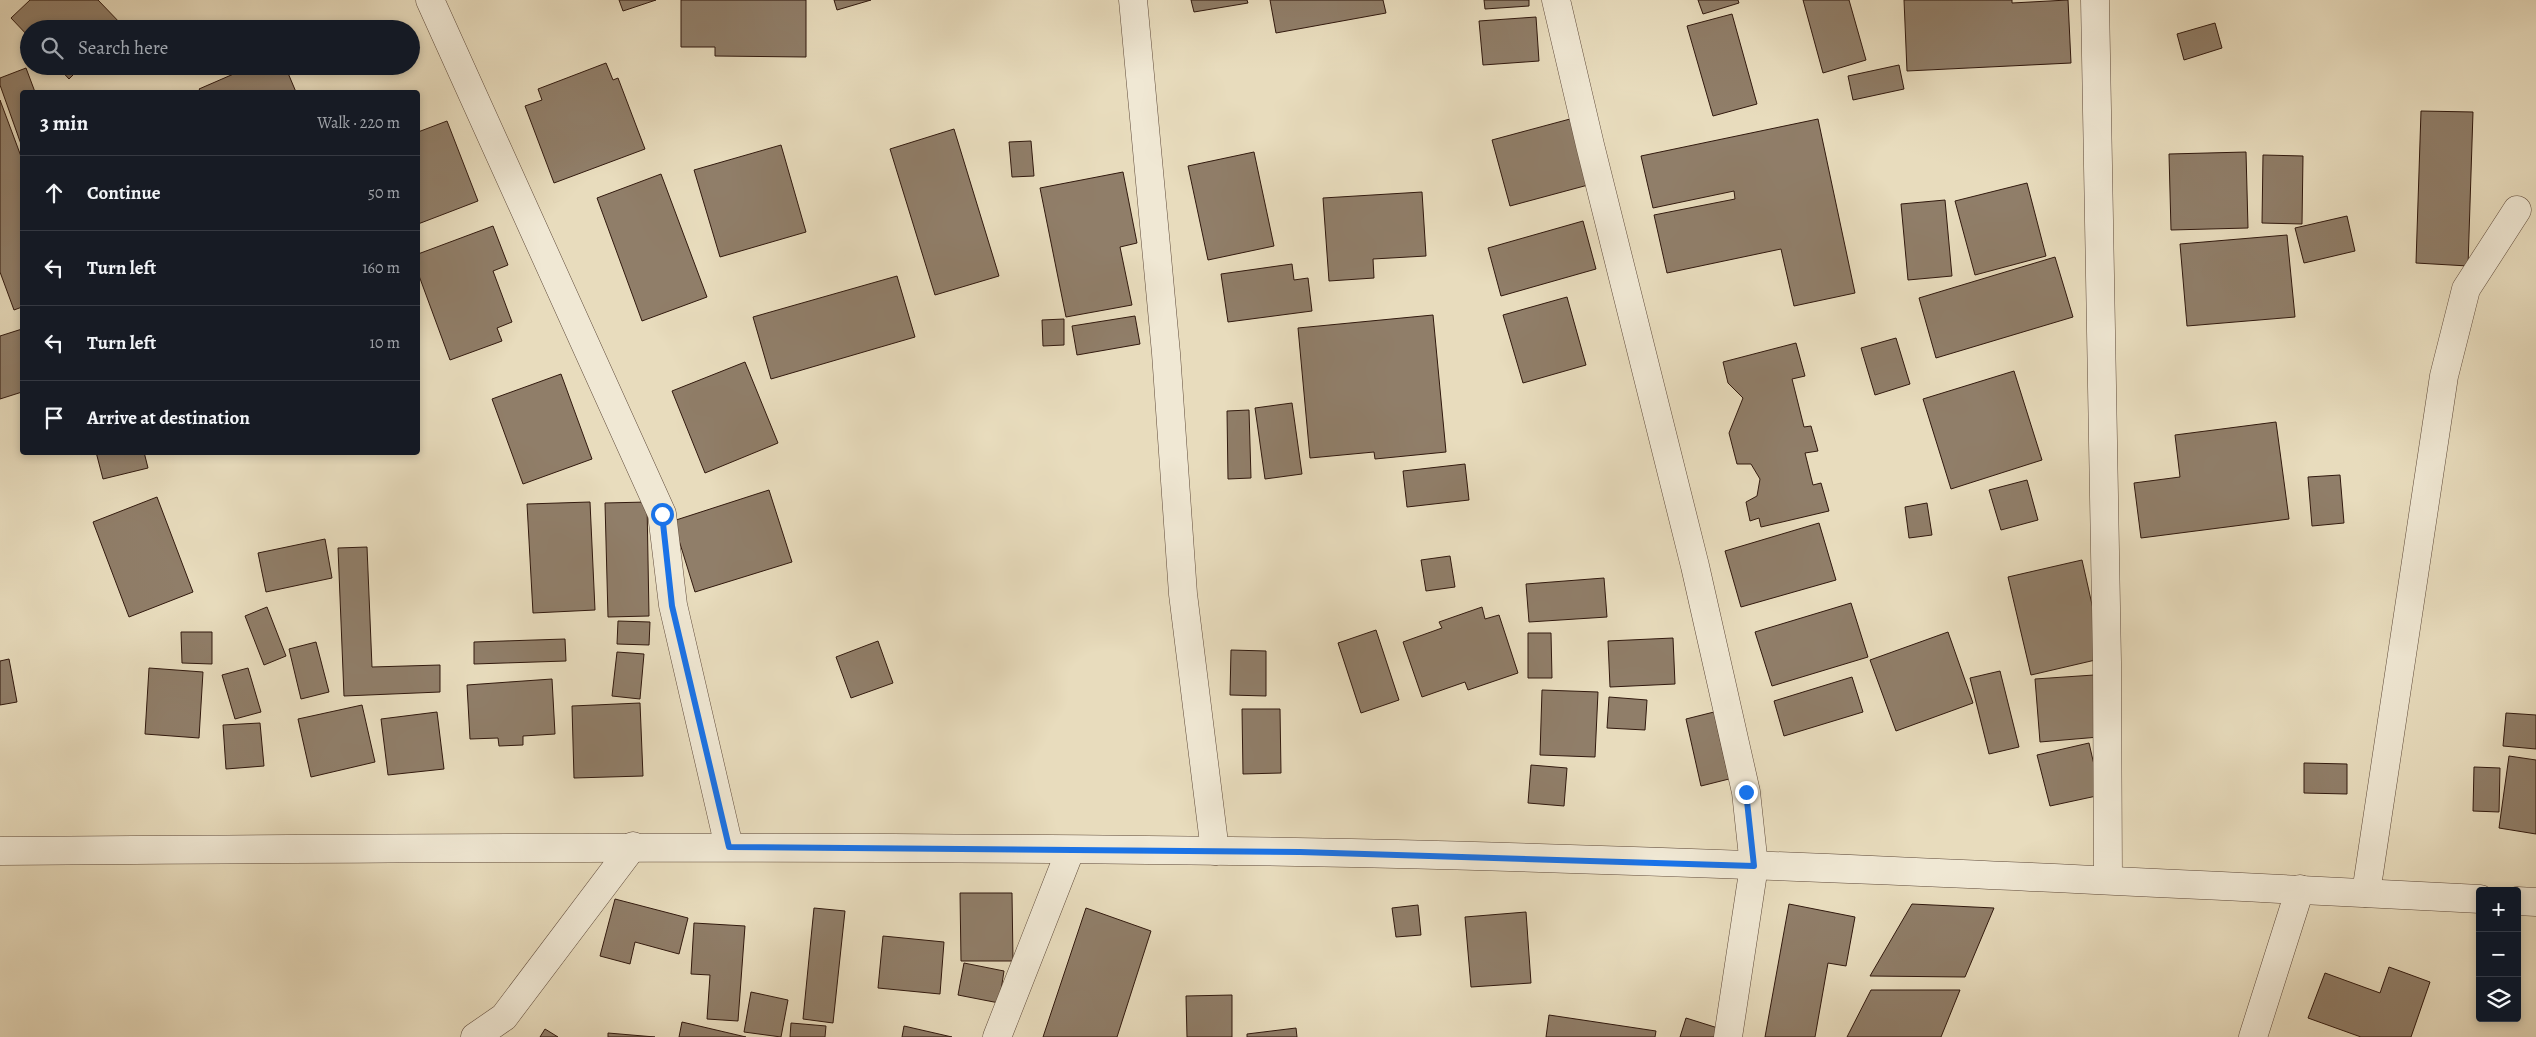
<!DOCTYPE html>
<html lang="en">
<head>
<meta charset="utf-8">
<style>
  :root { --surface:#171b24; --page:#20242c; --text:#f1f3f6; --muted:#9ea1a6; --line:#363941 }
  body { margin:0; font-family:Alegreya,serif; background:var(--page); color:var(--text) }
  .controls { position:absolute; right:15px; bottom:15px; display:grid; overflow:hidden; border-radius:5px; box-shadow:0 2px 8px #0003 }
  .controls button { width:45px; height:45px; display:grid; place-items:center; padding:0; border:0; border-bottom:1px solid var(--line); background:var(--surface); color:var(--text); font:25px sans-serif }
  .stop { position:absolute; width:15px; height:15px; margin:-11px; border:4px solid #1a73e8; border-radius:50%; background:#fff }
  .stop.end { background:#1a73e8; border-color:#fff; box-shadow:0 1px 5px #0008 }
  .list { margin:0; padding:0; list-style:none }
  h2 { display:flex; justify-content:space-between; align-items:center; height:65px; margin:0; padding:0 20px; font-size:21px }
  h2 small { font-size:16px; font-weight:400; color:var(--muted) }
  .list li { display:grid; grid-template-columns:32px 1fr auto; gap:15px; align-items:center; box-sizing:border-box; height:75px; padding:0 20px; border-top:1px solid var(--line) }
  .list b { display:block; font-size:19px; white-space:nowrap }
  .list em { font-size:16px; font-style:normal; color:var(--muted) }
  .icon { flex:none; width:28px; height:28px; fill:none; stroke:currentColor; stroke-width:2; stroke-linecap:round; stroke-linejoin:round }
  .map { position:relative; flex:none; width:2536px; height:1037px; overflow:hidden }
  .search { position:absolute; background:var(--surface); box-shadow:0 2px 8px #0003; left:20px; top:20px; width:400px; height:55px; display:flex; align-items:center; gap:12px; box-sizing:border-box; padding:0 18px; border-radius:28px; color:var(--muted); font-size:19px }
  .panel { position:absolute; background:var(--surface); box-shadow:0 2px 8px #0003; left:20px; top:90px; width:400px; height:365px; border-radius:5px }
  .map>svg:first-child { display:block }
  .building { fill:#907e69; stroke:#31190e }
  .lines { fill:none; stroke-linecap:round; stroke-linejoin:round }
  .minor-casing { stroke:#5f4a3a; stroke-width:29 }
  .minor { stroke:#f0e8d4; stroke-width:28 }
  .route { stroke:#1a73e8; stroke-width:6 }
</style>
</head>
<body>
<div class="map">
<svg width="2536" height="1037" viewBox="0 0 2536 1037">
  <rect width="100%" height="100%" fill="#e8dcbd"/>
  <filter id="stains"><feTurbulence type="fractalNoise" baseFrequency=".004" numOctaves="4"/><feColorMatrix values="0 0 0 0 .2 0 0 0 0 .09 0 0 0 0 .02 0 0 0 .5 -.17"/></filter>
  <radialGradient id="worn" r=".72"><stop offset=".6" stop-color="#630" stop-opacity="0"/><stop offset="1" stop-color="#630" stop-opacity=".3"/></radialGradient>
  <g class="building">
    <polygon points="30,0 98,0 123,26 120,29 29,29 29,37 11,18"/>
    <polygon points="619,0 656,0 623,11"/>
    <polygon points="681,0 806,0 806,57 715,56 715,47 681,47"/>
    <polygon points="834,0 871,0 837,10"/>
    <polygon points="1191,0 1247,0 1248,3 1194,12"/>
    <polygon points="1270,0 1383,0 1386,13 1276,33"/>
    <polygon points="1484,0 1529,0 1529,6 1485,9"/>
    <polygon points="1698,0 1738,0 1739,3 1703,14"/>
    <polygon points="1803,0 1849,0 1866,60 1823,73"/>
    <polygon points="1904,0 2012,0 2012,3 2068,0 2071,63 1907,71"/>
    <polygon points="1732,14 1757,104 1713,116 1687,26"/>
    <polygon points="1536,17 1539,61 1483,65 1479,21"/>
    <polygon points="2215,23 2222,48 2184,60 2177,34"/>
    <polygon points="606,63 613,80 618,78 645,149 554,183 525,106 542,100 538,89"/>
    <polygon points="1899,65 1904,89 1853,100 1848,76"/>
    <polygon points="57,66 82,66 69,79"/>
    <polygon points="252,66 285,66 296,92 201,92 199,89"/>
    <polygon points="26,68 35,92 22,92 22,147 0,85 0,78"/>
    <polygon points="0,100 22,159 22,307 14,310 0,272"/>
    <polygon points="2421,111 2473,112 2468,266 2416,263"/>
    <polygon points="1570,119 1588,185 1510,206 1492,140"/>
    <polygon points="1818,119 1855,293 1794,306 1781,249 1667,273 1654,215 1735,199 1734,191 1653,208 1641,156"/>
    <polygon points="447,121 478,201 418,224 418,132"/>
    <polygon points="954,129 999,276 935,295 890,149"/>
    <polygon points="1031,141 1034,176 1012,177 1009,142"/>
    <polygon points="781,145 806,232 720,257 694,170"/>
    <polygon points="1254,152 1274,246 1208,260 1188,166"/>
    <polygon points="2246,152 2248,228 2171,230 2169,154"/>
    <polygon points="2263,155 2303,156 2302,224 2262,223"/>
    <polygon points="1123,172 1137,243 1120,247 1132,305 1066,317 1040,188"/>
    <polygon points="661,174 707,297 642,321 597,198"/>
    <polygon points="2027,183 2046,256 1975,275 1955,201"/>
    <polygon points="1422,192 1426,256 1373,259 1374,278 1329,281 1323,198"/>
    <polygon points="1945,200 1952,276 1908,280 1901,204"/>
    <polygon points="2347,216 2355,251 2304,263 2295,228"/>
    <polygon points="1583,221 1596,269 1501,296 1488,248"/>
    <polygon points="493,226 508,265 493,271 512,322 497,328 502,341 450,360 418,273 418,254"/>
    <polygon points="2287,235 2295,317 2187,326 2180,244"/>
    <polygon points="2055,257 2073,317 1936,358 1919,298"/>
    <polygon points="1292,264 1294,280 1308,278 1312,311 1228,322 1221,274"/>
    <polygon points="897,276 915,337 771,379 753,317"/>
    <polygon points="1567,297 1586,365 1523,383 1503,315"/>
    <polygon points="1433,315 1446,452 1375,459 1374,452 1310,458 1298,328"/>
    <polygon points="1135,316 1140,344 1077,355 1072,326"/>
    <polygon points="1064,319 1064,345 1043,346 1042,320"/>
    <polygon points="22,329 22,392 0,399 0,336"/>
    <polygon points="1896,338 1910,384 1875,395 1861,348"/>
    <polygon points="1796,343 1805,376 1792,379 1804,427 1811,426 1818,451 1805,453 1813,485 1821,483 1829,511 1761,527 1759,518 1750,521 1746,502 1757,496 1760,479 1751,464 1737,464 1729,433 1743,398 1728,383 1723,362"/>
    <polygon points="745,362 778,443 705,473 672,391"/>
    <polygon points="2014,371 2042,460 1951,489 1923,399"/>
    <polygon points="561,374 592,459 523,484 492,399"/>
    <polygon points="1292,403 1302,474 1265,479 1255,408"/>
    <polygon points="1249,410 1251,478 1228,479 1227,411"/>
    <polygon points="2276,422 2289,519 2141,538 2134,483 2180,477 2175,435"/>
    <polygon points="96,452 144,452 148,468 103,479"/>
    <polygon points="1465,464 1469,500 1407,507 1403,471"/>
    <polygon points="2340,475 2344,523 2312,526 2308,477"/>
    <polygon points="2027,480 2038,520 2001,530 1989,490"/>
    <polygon points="769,490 792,562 695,592 673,521"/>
    <polygon points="157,497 193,592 129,617 93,522"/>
    <polygon points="590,502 595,610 533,613 527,504"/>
    <polygon points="647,502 649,616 608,617 605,503"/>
    <polygon points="1927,503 1932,535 1909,538 1905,507"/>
    <polygon points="1819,523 1836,580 1741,607 1725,551"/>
    <polygon points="325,539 332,578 266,592 258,553"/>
    <polygon points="367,547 372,667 440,665 440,692 344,696 338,548"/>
    <polygon points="1450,556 1455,587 1426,591 1421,560"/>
    <polygon points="2082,560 2104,658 2031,675 2008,577"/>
    <polygon points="1604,578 1607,617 1529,622 1526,584"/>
    <polygon points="1851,603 1868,657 1772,686 1755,632"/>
    <polygon points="267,607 286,656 264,665 245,616"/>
    <polygon points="1482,607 1485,619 1499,615 1518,673 1468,690 1465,682 1422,697 1403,642 1442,628 1439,622"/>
    <polygon points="618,621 650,622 649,645 617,644"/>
    <polygon points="1376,630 1399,700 1361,713 1338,643"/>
    <polygon points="181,632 212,632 212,664 182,663"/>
    <polygon points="1948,632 1973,703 1896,731 1870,660"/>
    <polygon points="1528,633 1551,633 1552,678 1528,678"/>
    <polygon points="1673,638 1675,684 1610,687 1608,641"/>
    <polygon points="565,639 566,661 474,664 474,642"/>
    <polygon points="878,641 893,683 851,698 836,657"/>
    <polygon points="316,642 329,692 301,699 289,649"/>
    <polygon points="1231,650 1266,651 1266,696 1230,695"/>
    <polygon points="617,652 644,654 640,699 612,696"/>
    <polygon points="9,659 17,702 0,705 0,661"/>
    <polygon points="149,668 203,672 199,738 145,734"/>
    <polygon points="248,668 261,712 235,719 222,675"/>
    <polygon points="2000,671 2019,747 1989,754 1970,678"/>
    <polygon points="2094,675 2099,737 2040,742 2035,679"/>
    <polygon points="1852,677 1863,712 1784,736 1774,701"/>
    <polygon points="552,679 555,734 523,736 523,745 499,746 498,738 470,739 467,685"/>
    <polygon points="1542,690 1598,692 1595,757 1540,755"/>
    <polygon points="1609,697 1647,700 1645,730 1607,728"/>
    <polygon points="640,703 643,776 574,778 572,706"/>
    <polygon points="362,705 375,762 311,777 298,719"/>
    <polygon points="1242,709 1280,709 1281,773 1243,774"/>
    <polygon points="437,712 444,769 388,775 381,719"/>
    <polygon points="1714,712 1729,779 1701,786 1686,719"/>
    <polygon points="2506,713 2536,715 2536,749 2503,746"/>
    <polygon points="260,723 264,766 226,769 223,725"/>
    <polygon points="2089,743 2101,795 2050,806 2037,755"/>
    <polygon points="2509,756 2536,760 2536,834 2499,828"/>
    <polygon points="2304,763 2347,764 2347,794 2304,793"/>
    <polygon points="1531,765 1567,768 1564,806 1528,803"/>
    <polygon points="2474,767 2500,768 2499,812 2473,811"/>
    <polygon points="960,893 1012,893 1013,961 961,961"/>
    <polygon points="615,899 688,918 679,954 635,942 630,964 600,956"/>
    <polygon points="1789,904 1855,917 1846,966 1828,963 1815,1037 1765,1037"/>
    <polygon points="1912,904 1994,908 1965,977 1870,976"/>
    <polygon points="1418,905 1421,935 1396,937 1392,908"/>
    <polygon points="814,908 845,911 833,1023 803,1019"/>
    <polygon points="1086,908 1151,931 1117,1037 1043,1037"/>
    <polygon points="1526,912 1531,983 1471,987 1465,917"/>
    <polygon points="694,923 745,926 738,1021 707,1019 710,975 691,974"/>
    <polygon points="883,936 944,942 940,994 878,988"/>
    <polygon points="964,963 1004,971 999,1003 958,995"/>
    <polygon points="2389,967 2430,982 2411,1037 2361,1037 2308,1018 2325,973 2380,993"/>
    <polygon points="1871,990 1960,990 1941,1037 1847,1037"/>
    <polygon points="751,992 788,1000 781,1037 744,1032"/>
    <polygon points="1232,995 1232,1037 1187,1037 1186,996"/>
    <polygon points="1549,1015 1656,1031 1655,1037 1546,1037"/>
    <polygon points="1686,1018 1721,1029 1718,1037 1680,1037"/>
    <polygon points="682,1022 746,1037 679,1037"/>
    <polygon points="791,1023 826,1026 825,1037 790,1037"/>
    <polygon points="904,1026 952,1037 902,1037"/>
    <polygon points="1296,1028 1297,1037 1247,1037 1247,1034"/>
    <polygon points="545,1029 558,1037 540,1037"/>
    <polygon points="608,1033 655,1037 608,1037"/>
  </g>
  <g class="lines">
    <g class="minor-casing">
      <g id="minor">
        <polyline points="430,0 662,514 673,605 729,847"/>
        <polyline points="1133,0 1166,353 1183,594 1215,851"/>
        <polyline points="1556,0 1590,145 1695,566 1746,792 1754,866 1728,1037"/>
        <polyline points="2095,0 2107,662 2108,879"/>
        <path d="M0 851C432 848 864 845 1296 852 1691 859 2086 879 2480 899"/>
        <polyline points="2366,893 2444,376 2466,289 2517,210"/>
        <polyline points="2517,901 2536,902"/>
        <polyline points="475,1037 504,1017 633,846"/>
        <polyline points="997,1037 1070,851"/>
        <polyline points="2253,1037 2300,889"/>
      </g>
    </g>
    <use href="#minor" class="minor"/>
  </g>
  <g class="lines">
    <polyline class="route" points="662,514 672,606 729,847 1300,852 1754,866 1746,792"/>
  </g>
  <rect width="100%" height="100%" filter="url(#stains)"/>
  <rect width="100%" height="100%" fill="url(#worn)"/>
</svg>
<div class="controls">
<button>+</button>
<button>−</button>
<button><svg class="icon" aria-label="layers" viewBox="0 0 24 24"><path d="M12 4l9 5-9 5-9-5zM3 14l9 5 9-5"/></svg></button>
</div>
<div class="stop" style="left:662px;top:514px"></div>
<div class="stop end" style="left:1746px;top:792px"></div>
<div class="search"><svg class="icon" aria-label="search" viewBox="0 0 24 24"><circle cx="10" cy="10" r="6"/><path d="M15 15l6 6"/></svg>Search here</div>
<section class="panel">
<h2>3 min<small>Walk · 220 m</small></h2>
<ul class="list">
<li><svg class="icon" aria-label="ahead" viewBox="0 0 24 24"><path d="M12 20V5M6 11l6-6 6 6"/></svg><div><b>Continue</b></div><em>50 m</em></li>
<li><svg class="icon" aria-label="left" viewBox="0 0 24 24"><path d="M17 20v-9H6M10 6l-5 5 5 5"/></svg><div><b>Turn left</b></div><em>160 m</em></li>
<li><svg class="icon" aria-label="left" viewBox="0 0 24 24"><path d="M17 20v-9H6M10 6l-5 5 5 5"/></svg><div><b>Turn left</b></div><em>10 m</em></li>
<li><svg class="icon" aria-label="arrive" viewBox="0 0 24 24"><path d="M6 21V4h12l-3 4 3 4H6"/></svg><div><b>Arrive at destination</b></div></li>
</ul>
</section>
</div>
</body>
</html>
